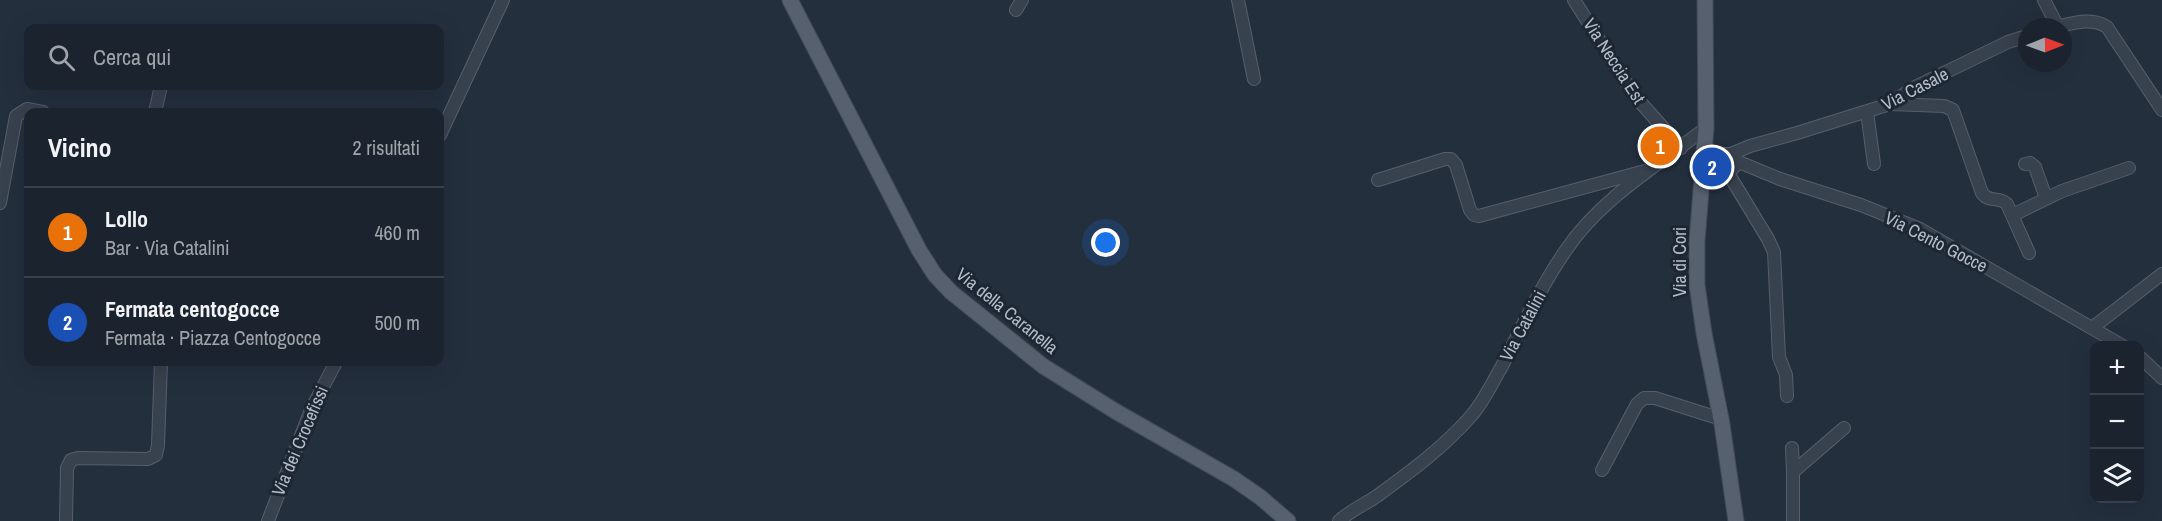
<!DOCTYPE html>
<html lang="it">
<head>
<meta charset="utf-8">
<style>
  :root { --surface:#1b232e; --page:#282f3a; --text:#f1f3f6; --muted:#a0a4aa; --line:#39404a; --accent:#8ab4f8 }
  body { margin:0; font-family:"Archivo Narrow",sans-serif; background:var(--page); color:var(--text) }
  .controls { position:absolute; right:18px; bottom:18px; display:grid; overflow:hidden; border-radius:12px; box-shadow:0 6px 24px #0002 }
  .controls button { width:54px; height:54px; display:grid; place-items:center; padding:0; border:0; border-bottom:2px solid var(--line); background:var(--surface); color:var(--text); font:30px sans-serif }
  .compass { position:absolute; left:2018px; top:18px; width:54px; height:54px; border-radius:50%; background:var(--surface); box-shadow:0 6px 24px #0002; rotate:89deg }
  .you { position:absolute; left:1106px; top:243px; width:21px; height:21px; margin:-15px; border:4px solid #fff; border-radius:50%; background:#1a73e8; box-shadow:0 0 0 9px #1a73e833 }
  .badge { display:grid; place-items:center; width:39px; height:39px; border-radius:50%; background:var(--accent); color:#fff; font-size:20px; font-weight:700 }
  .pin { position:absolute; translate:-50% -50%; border:3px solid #fff; box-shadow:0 2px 6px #0006 }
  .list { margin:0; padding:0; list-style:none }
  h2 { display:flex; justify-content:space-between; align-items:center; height:78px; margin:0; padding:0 24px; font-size:26px }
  h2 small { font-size:20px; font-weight:400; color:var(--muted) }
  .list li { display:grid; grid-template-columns:39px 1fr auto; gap:18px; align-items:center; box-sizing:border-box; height:90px; padding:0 24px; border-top:2px solid var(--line) }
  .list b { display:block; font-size:22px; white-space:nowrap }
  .list p { margin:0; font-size:20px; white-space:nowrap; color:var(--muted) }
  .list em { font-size:20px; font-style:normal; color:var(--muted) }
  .icon { flex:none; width:33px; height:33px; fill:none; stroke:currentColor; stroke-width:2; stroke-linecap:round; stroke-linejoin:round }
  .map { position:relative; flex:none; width:2162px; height:521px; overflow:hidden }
  .search { position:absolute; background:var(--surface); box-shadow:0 6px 24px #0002; left:24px; top:24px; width:420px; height:66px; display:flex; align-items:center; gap:15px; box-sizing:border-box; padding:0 21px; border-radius:12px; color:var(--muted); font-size:22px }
  .panel { position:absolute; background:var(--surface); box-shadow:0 6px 24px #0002; left:24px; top:108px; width:420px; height:258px; border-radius:12px }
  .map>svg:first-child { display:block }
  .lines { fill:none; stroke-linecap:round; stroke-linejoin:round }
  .minor-casing { stroke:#565f6c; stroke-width:14 }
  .major-casing { stroke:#414a57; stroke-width:17 }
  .minor { stroke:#38414e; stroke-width:12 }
  .major { stroke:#56606e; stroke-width:15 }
  .labels { text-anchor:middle; stroke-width:6; stroke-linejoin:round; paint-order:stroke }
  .street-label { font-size:18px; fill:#b4bcc9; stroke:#1d2633 }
</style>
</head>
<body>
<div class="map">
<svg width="2162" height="521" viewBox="0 0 2162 521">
  <rect width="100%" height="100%" fill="#242f3e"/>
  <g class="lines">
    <g class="minor-casing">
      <g id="minor">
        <polyline points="1238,0 1254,79"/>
        <polyline points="1574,0 1634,95 1681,148"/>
        <polyline points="2044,0 2058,27"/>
        <polyline points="1016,10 1022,0"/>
        <path d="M2057 27C2073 23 2092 17 2107 27L2162 110"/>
        <path d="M1890 104 1944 106 1953 110 1982 193C1989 203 1999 196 2007 204L2029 253"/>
        <polyline points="155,112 161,86"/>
        <polyline points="1867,112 1874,164"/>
        <polyline points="440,135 503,0"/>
        <polyline points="1731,154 1750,146 1797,133 1890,104 1913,88 2008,42 2027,36"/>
        <polyline points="1739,162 1780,179 1861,205 1920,229 2123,346"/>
        <polyline points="2025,164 2030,163 2035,167 2046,198"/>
        <polyline points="1703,172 1728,173 1739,162 1731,154 1704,154"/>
        <polyline points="1728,173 1768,239 1774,252 1779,357 1786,375 1787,396"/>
        <polyline points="1378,180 1445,159 1451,159 1456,165 1470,210 1474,215 1479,216 1645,171"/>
        <polyline points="0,203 16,116 27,109 43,112"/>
        <polyline points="2013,215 2062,191 2129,168"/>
        <polyline points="2092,328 2162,274"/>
        <polyline points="2140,357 2162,378"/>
        <polyline points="1792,448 1793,472"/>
        <polyline points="1602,470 1637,404 1644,398 1655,398 1721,419"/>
        <polyline points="66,521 67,468 71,460 78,458 148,459 156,455 158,445 161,362"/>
        <polyline points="268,521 311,410 336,362"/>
        <path d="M1339 521C1351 510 1364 505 1377 496 1410 472 1444 447 1471 416 1484 401 1492 383 1502 366 1522 327 1541 286 1566 250 1600 199 1658 165 1706 128"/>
        <polyline points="1793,521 1793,472 1844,428"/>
      </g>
    </g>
    <g class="major-casing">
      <g id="major">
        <polyline points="790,0 919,250 935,275 951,292 1043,366 1115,411 1234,479 1260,497 1288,521"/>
        <polyline points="1705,0 1706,128 1697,241 1697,285 1704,333 1722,424 1736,521"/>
      </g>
    </g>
    <use href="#minor" class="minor"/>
    <use href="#major" class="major"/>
  </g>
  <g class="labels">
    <g class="street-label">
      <text transform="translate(1614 61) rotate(57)" y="6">Via Neccia Est</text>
      <text transform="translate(1915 89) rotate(-27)" y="6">Via Casale</text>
      <text transform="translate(1936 242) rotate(27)" y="6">Via Cento Gocce</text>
      <text transform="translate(1680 262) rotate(-90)" y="6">Via di Cori</text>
      <text transform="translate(1007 311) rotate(39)" y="6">Via della Caranella</text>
      <text transform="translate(1523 326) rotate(-62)" y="6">Via Catalini</text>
      <text transform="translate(300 441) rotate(-67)" y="6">Via dei Crocefissi</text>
    </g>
  </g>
</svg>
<div class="controls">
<button>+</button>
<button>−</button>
<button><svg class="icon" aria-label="layers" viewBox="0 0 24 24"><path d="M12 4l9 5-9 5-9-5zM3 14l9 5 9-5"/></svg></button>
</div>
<svg class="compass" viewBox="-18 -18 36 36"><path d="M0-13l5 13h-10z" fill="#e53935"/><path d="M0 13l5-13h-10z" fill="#a0a4aa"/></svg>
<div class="you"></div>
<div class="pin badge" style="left:1660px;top:146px;background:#e8710a">1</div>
<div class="pin badge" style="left:1712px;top:167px;background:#1a4fb4">2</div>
<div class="search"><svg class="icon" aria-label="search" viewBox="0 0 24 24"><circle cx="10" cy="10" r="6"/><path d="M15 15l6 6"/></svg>Cerca qui</div>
<section class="panel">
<h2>Vicino<small>2 risultati</small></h2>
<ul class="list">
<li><span class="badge" style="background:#e8710a">1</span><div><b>Lollo</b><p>Bar · Via Catalini</p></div><em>460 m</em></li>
<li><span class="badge" style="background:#1a4fb4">2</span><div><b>Fermata centogocce</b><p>Fermata · Piazza Centogocce</p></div><em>500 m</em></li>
</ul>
</section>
</div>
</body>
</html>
